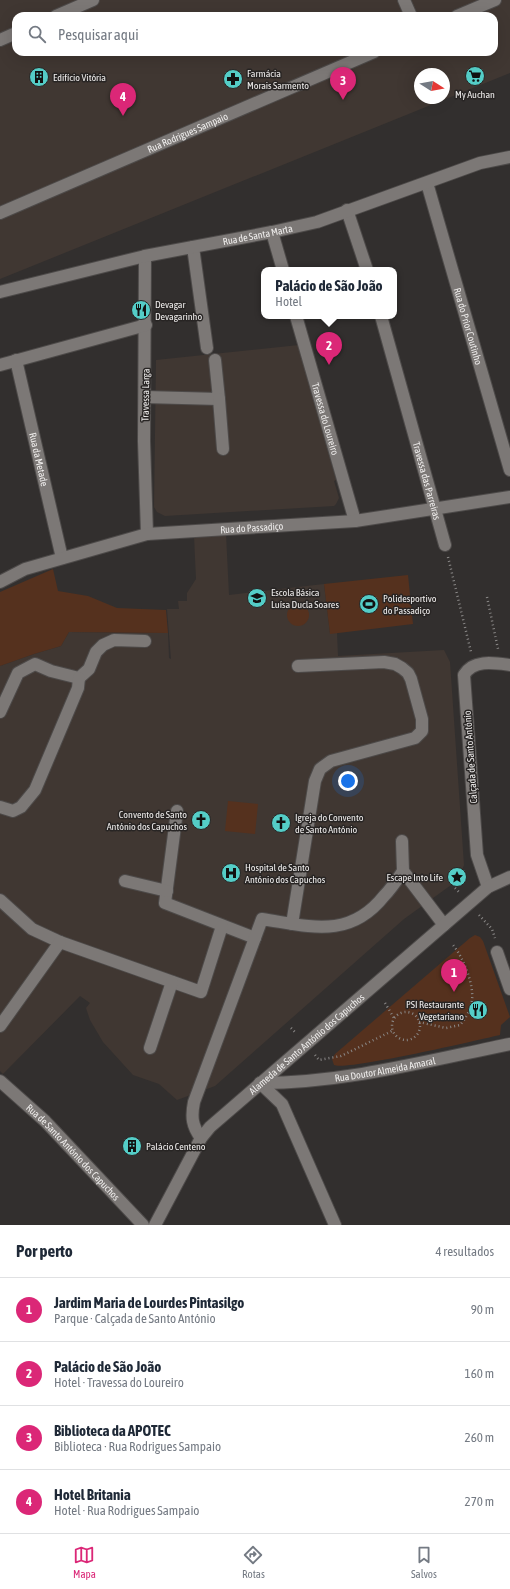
<!DOCTYPE html>
<html lang="pt">
<head>
<meta charset="utf-8">
<style>
  :root { --surface:#fff; --page:#f2f2f3; --text:#1f2937; --muted:#747a83; --line:#e0e1e3; --accent:#db2777 }
  body { margin:0; font-family:"Asap Condensed",sans-serif; background:var(--page); color:var(--text) }
  .compass { position:absolute; left:414px; top:68px; width:36px; height:36px; border-radius:50%; background:var(--surface); box-shadow:0 4px 16px #0002; rotate:101deg }
  .you { position:absolute; left:348px; top:781px; width:14px; height:14px; margin:-10px; border:3px solid #fff; border-radius:50%; background:#1a73e8; box-shadow:0 0 0 6px #1a73e833 }
  .badge { display:grid; place-items:center; width:26px; height:26px; border-radius:50%; background:var(--accent); color:#fff; font-size:13px; font-weight:700 }
  .pin { position:absolute; translate:-50% -33px; filter:drop-shadow(0 1px 2px #0008) }
  .pin::after { content:''; position:absolute; top:21px; width:14px; height:12px; background:inherit; clip-path:polygon(0 0,100% 0,50% 100%) }
  .popup { position:absolute; left:261px; top:267px; width:136px; height:52px; box-sizing:border-box; display:grid; place-content:center; border-radius:8px; background:var(--surface); filter:drop-shadow(0 1px 3px #0005); font-size:13px; white-space:nowrap; color:var(--muted) }
  .popup b { font-size:15px; color:var(--text) }
  .popup::after { content:''; position:absolute; left:50%; top:100%; margin-left:-8px; border:8px solid transparent; border-top-color:var(--surface) }
  .list { margin:0; padding:0; list-style:none }
  h2 { display:flex; justify-content:space-between; align-items:center; height:52px; margin:0; padding:0 16px; font-size:17px }
  h2 small { font-size:13px; font-weight:400; color:var(--muted) }
  .list li { display:grid; grid-template-columns:26px 1fr auto; gap:12px; align-items:center; box-sizing:border-box; height:64px; padding:0 16px; border-top:1px solid var(--line) }
  .list b { display:block; font-size:15px; white-space:nowrap }
  .list p { margin:0; font-size:13px; white-space:nowrap; color:var(--muted) }
  .list em { font-size:13px; font-style:normal; color:var(--muted) }
  .icon { flex:none; width:22px; height:22px; fill:none; stroke:currentColor; stroke-width:2; stroke-linecap:round; stroke-linejoin:round }
  .map { position:relative; flex:none; width:510px; height:1225px; overflow:hidden }
  .search { position:absolute; background:var(--surface); box-shadow:0 4px 16px #0002; left:12px; right:12px; top:12px; height:44px; display:flex; align-items:center; gap:10px; box-sizing:border-box; padding:0 14px; border-radius:12px; color:var(--muted); font-size:15px }
  .sheet { height:308px; background:var(--surface) }
  nav { display:flex; justify-content:space-around; align-items:center; box-sizing:border-box; height:56px; border-top:1px solid var(--line); background:var(--surface); font-size:11px; color:var(--muted) }
  nav a { display:grid; justify-items:center; gap:2px }
  nav .on { color:var(--accent) }
  .map>svg:first-child { display:block }
  .built { fill:#403732; fill-rule:evenodd }
  .green { fill:#55311e }
  .lines { fill:none; stroke-linecap:round; stroke-linejoin:round }
  .minor-casing { stroke:#4d4a49; stroke-width:14 }
  .path { stroke:#8a8887; stroke-width:2.5; stroke-dasharray:1 3; stroke-linecap:butt }
  .minor { stroke:#7c7876; stroke-width:12 }
  .labels { text-anchor:middle; stroke-width:3; stroke-linejoin:round; paint-order:stroke }
  .poi-label { font-size:10px; fill:#efedec; stroke:#282524; text-anchor:start }
  .street-label { font-size:10px; fill:#efedec; stroke:#282524 }
</style>
</head>
<body>
<div class="map">
<svg width="510" height="1225" viewBox="0 0 510 1225">
  <rect width="100%" height="100%" fill="#322f2e"/>
  <g class="built">
    <path d="M0 0H510V73L0 279ZM16 16H494V52H16ZM420 74H444V98H420Z"/>
    <polygon points="299,345 336,480 334,481 339,498 336,504 334,506 165,516 157,512 154,507 156,360"/>
    <polygon points="226,534 229,595 324,584 330,633 337,633 338,656 444,650 450,662 464,865 458,880 404,919 215,1086 177,1100 159,1084 133,1075 103,1042 90,1020 86,1008 90,1003 80,996 3,1074 0,1071 0,666 34,654 61,646 69,632 168,633 169,658 171,659 167,609 179,609 178,601 187,601 187,593 196,579 194,536"/>
  </g>
  <g class="green">
    <polygon points="53,569 58,591 88,596 117,608 166,610 168,633 69,632 61,646 34,654 0,666 0,592"/>
    <polygon points="408,575 413,624 330,634 324,584"/>
    <circle cx="298" cy="615" r="11"/>
    <polygon points="228,801 258,804 255,834 225,831"/>
    <path d="M475 935 480 937 483 941 510 1017 501 1025 500 1035C478 1040 346 1071 334 1065L332 1059 335 1054 470 938Z"/>
  </g>
  <g class="lines">
    <g class="minor-casing">
      <g id="minor">
        <polyline points="404,0 411,16"/>
        <polyline points="56,16 93,0"/>
        <polyline points="457,16 495,0"/>
        <polyline points="0,40 16,33"/>
        <path id="s1" d="M427 183 510 470"/>
        <polyline points="347,210 367,270"/>
        <path id="s2" d="M0 213 374 52"/>
        <polyline points="272,232 283,270"/>
        <polyline points="193,247 207,348"/>
        <polyline points="145,256 144,441 147,534"/>
        <path id="s3" d="M0 292 145 256 272 232 317 222 480 163 510 157"/>
        <path id="s4" d="M296 316 355 521"/>
        <path id="s5" d="M381 316 445 545"/>
        <path id="s6" d="M16 360 62 558"/>
        <polyline points="0,365 146,325"/>
        <polyline points="145,397 219,399 215,360"/>
        <polyline points="219,399 223,449"/>
        <path id="s7" d="M0 582 25 569 147 534 355 521 510 497"/>
        <polyline points="0,712 18,673 35,664 51,671 79,678 89,669 96,652 103,645 114,640 145,641"/>
        <polyline points="0,807 13,811 21,807 35,790 78,688 79,678"/>
        <polyline points="177,811 165,903 255,938"/>
        <polyline points="402,841 403,871 444,925"/>
        <polyline points="125,881 167,891"/>
        <path d="M488 887 477 855 464 675C473 659 495 663 510 665"/>
        <polyline points="0,900 32,929 60,942 201,992 222,926"/>
        <polyline points="292,924 315,781 320,769 331,761 415,738 422,731 422,719 411,679 408,673 402,668 395,664 384,662 298,666"/>
        <polyline points="497,952 510,989"/>
        <polyline points="0,1026 60,942"/>
        <polyline points="150,1048 172,982"/>
        <path id="s8" d="M0 1081 45 1121 143 1225"/>
        <path id="s9" d="M260 1083C344 1083 427 1061 510 1044"/>
        <polyline points="260,1083 282,1104 335,1225"/>
        <path d="M201 1138C192 1126 191 1117 194 1102L262 919C309 926 349 940 384 896 391 889 397 880 403 871"/>
        <path id="s10" d="M155 1225 201 1138 210 1127 488 887 510 877"/>
      </g>
    </g>
    <g class="path">
      <polyline points="448,557 471,652"/>
      <polyline points="487,597 498,649"/>
      <polyline points="455,888 459,892"/>
      <polyline points="479,915 492,929 495,938"/>
      <polyline points="385,1003 394,1018"/>
      <circle cx="406" cy="1026" r="14"/>
      <path d="M419 1022 446 1028 460 1025C466 1018 471 1009 472 1000 474 984 463 957 453 945"/>
      <polyline points="291,1028 295,1032"/>
      <polyline points="315,1055 319,1060 341,1056 392,1031"/>
    </g>
    <use href="#minor" class="minor"/>
  </g>
  <defs>
    <g id="supermarket-disc" transform="scale(1)"><circle r="9.5" fill="#54cdc7" stroke="#282524"/><path d="M-6-5.5h2.5l.6 2H6L4.5 2H-2.5L-4.4-4H-6ZM-1.5 3.2a1.3 1.3 0 1 0 .1 0ZM3 3.2a1.3 1.3 0 1 0 .1 0Z" fill="#111"/></g>
    <g id="building-disc" transform="scale(1)"><circle r="9.5" fill="#54cdc7" stroke="#282524"/><path d="M-4-6H4V6H1V3H-1V6H-4ZM-2.5-4.3h1.7v1.8h-1.7ZM.8-4.3h1.7v1.8H.8ZM-2.5-1h1.7V.8h-1.7ZM.8-1h1.7V.8H.8Z" fill="#111"/></g>
    <g id="pharmacy-disc" transform="scale(1)"><circle r="9.5" fill="#54cdc7" stroke="#282524"/><path d="M-2-6h4v4h4v4h-4v4h-4v-4h-4v-4h4Z" fill="#111"/></g>
    <g id="restaurant-disc" transform="scale(1)"><circle r="9.5" fill="#54cdc7" stroke="#282524"/><path d="M-5-6h1v4h1v-4h1v4h1v-4h1v5L-1.5 .5V6h-2V.5L-5-1ZM5-6V6H3V1.5H1.5Q1.5-4 5-6Z" fill="#111"/></g>
    <g id="school-disc" transform="scale(1)"><circle r="9.5" fill="#54cdc7" stroke="#282524"/><path d="M0-5L7-2L0 1L-7-2ZM-4 1L0 2.5L4 1V4Q0 6-4 4Z" fill="#111"/></g>
    <g id="stadium-disc" transform="scale(1)"><circle r="9.5" fill="#54cdc7" stroke="#282524"/><path d="M0-5a6.5 5 0 1 0 0 10a6.5 5 0 1 0 0-10ZM-3.5-1.8h7v3.6h-7Z" fill="#111"/></g>
    <g id="church-disc" transform="scale(1)"><circle r="9.5" fill="#54cdc7" stroke="#282524"/><path d="M-1.2-6h2.4v3.5h3.3v2.4h-3.3V6h-2.4V-.1h-3.3v-2.4h3.3Z" fill="#111"/></g>
    <g id="hospital-disc" transform="scale(1)"><circle r="9.5" fill="#54cdc7" stroke="#282524"/><path d="M-5-5h3v3.5h4V-5h3V5h-3V1.5h-4V5h-3Z" fill="#111"/></g>
    <g id="sight-disc" transform="scale(1)"><circle r="9.5" fill="#54cdc7" stroke="#282524"/><path d="M0-6L1.8-2.2L6-1.7L2.9 1.2L3.7 5.4L0 3.3L-3.7 5.4L-2.9 1.2L-6-1.7L-1.8-2.2Z" fill="#111"/></g>
  </defs>
  <g fill-rule="evenodd">
    <use href="#supermarket-disc" x="475" y="76"/>
    <use href="#building-disc" x="39" y="77"/>
    <use href="#pharmacy-disc" x="233" y="79"/>
    <use href="#restaurant-disc" x="141" y="310"/>
    <use href="#school-disc" x="257" y="598"/>
    <use href="#stadium-disc" x="369" y="604"/>
    <use href="#church-disc" x="201" y="820"/>
    <use href="#church-disc" x="281" y="823"/>
    <use href="#hospital-disc" x="231" y="873"/>
    <use href="#sight-disc" x="457" y="877"/>
    <use href="#restaurant-disc" x="478" y="1010"/>
    <use href="#building-disc" x="132" y="1146"/>
  </g>
  <g class="labels">
    <g class="poi-label">
      <text x="247" y="77">Farmácia<tspan x="247" dy="12">Morais Sarmento</tspan></text>
      <text x="53" y="81">Edifício Vitória</text>
      <text x="475" y="98" text-anchor="middle">My Auchan</text>
      <text x="155" y="308">Devagar<tspan x="155" dy="12">Devagarinho</tspan></text>
      <text x="271" y="596">Escola Básica<tspan x="271" dy="12">Luísa Ducla Soares</tspan></text>
      <text x="383" y="602">Polidesportivo<tspan x="383" dy="12">do Passadiço</tspan></text>
      <text x="187" y="818" text-anchor="end">Convento de Santo<tspan x="187" dy="12">António dos Capuchos</tspan></text>
      <text x="295" y="821">Igreja do Convento<tspan x="295" dy="12">de Santo António</tspan></text>
      <text x="245" y="871">Hospital de Santo<tspan x="245" dy="12">António dos Capuchos</tspan></text>
      <text x="443" y="881" text-anchor="end">Escape Into Life</text>
      <text x="464" y="1008" text-anchor="end">PSI Restaurante<tspan x="464" dy="12">Vegetariano</tspan></text>
      <text x="146" y="1150">Palácio Centeno</text>
    </g>
    <g class="street-label">
      <text dy="4" stroke="none"><textPath href="#s2" startOffset="204">Rua Rodrigues Sampaio</textPath></text>
      <text dy="4" stroke="none"><textPath href="#s3" startOffset="264">Rua de Santa Marta</textPath></text>
      <text dy="4" stroke="none"><textPath href="#s1" startOffset="149">Rua do Prior Coutinho</textPath></text>
      <text transform="translate(145 395) rotate(-89)" y="4">Travessa Larga</text>
      <text dy="4" stroke="none"><textPath href="#s4" startOffset="107">Travessa do Loureiro</textPath></text>
      <text dy="4" stroke="none"><textPath href="#s6" startOffset="102">Rua da Metade</textPath></text>
      <text dy="4" stroke="none"><textPath href="#s5" startOffset="171">Travessa das Parreiras</textPath></text>
      <text dy="4" stroke="none"><textPath href="#s7" startOffset="260">Rua do Passadiço</textPath></text>
      <text transform="translate(470 757) rotate(-94)" y="4">Calçada de Santo António</text>
      <text dy="4" stroke="none"><textPath href="#s10" startOffset="240">Alameda de Santo António dos Capuchos</textPath></text>
      <text dy="4" stroke="none"><textPath href="#s9" startOffset="126">Rua Doutor Almeida Amaral</textPath></text>
      <text dy="4" stroke="none"><textPath href="#s8" startOffset="102">Rua de Santo António dos Capuchos</textPath></text>
    </g>
  </g>
</svg>
<svg class="compass" viewBox="-18 -18 36 36"><path d="M0-13l5 13h-10z" fill="#e53935"/><path d="M0 13l5-13h-10z" fill="#747a83"/></svg>
<div class="you"></div>
<div class="pin badge" style="left:454px;top:992px">1</div>
<div class="pin badge" style="left:329px;top:365px">2</div>
<div class="popup"><b>Palácio de São João</b>Hotel</div>
<div class="pin badge" style="left:343px;top:100px">3</div>
<div class="pin badge" style="left:123px;top:116px">4</div>
<div class="search"><svg class="icon" aria-label="search" viewBox="0 0 24 24"><circle cx="10" cy="10" r="6"/><path d="M15 15l6 6"/></svg>Pesquisar aqui</div>
</div>
<section class="sheet">
<h2>Por perto<small>4 resultados</small></h2>
<ul class="list">
<li><span class="badge">1</span><div><b>Jardim Maria de Lourdes Pintasilgo</b><p>Parque · Calçada de Santo António</p></div><em>90 m</em></li>
<li><span class="badge">2</span><div><b>Palácio de São João</b><p>Hotel · Travessa do Loureiro</p></div><em>160 m</em></li>
<li><span class="badge">3</span><div><b>Biblioteca da APOTEC</b><p>Biblioteca · Rua Rodrigues Sampaio</p></div><em>260 m</em></li>
<li><span class="badge">4</span><div><b>Hotel Britania</b><p>Hotel · Rua Rodrigues Sampaio</p></div><em>270 m</em></li>
</ul>
</section>
<nav>
<a class="on"><svg class="icon" aria-label="map" viewBox="0 0 24 24"><path d="M3 6l6-2 6 2 6-2v14l-6 2-6-2-6 2zM9 4v14M15 6v14"/></svg>Mapa</a>
<a><svg class="icon" aria-label="directions" viewBox="0 0 24 24"><path d="M12 3l9 9-9 9-9-9zM9 14v-3h6M13 9l2 2-2 2"/></svg>Rotas</a>
<a><svg class="icon" aria-label="saved" viewBox="0 0 24 24"><path d="M7 4h10v16l-5-4-5 4z"/></svg>Salvos</a>
</nav>
</body>
</html>
